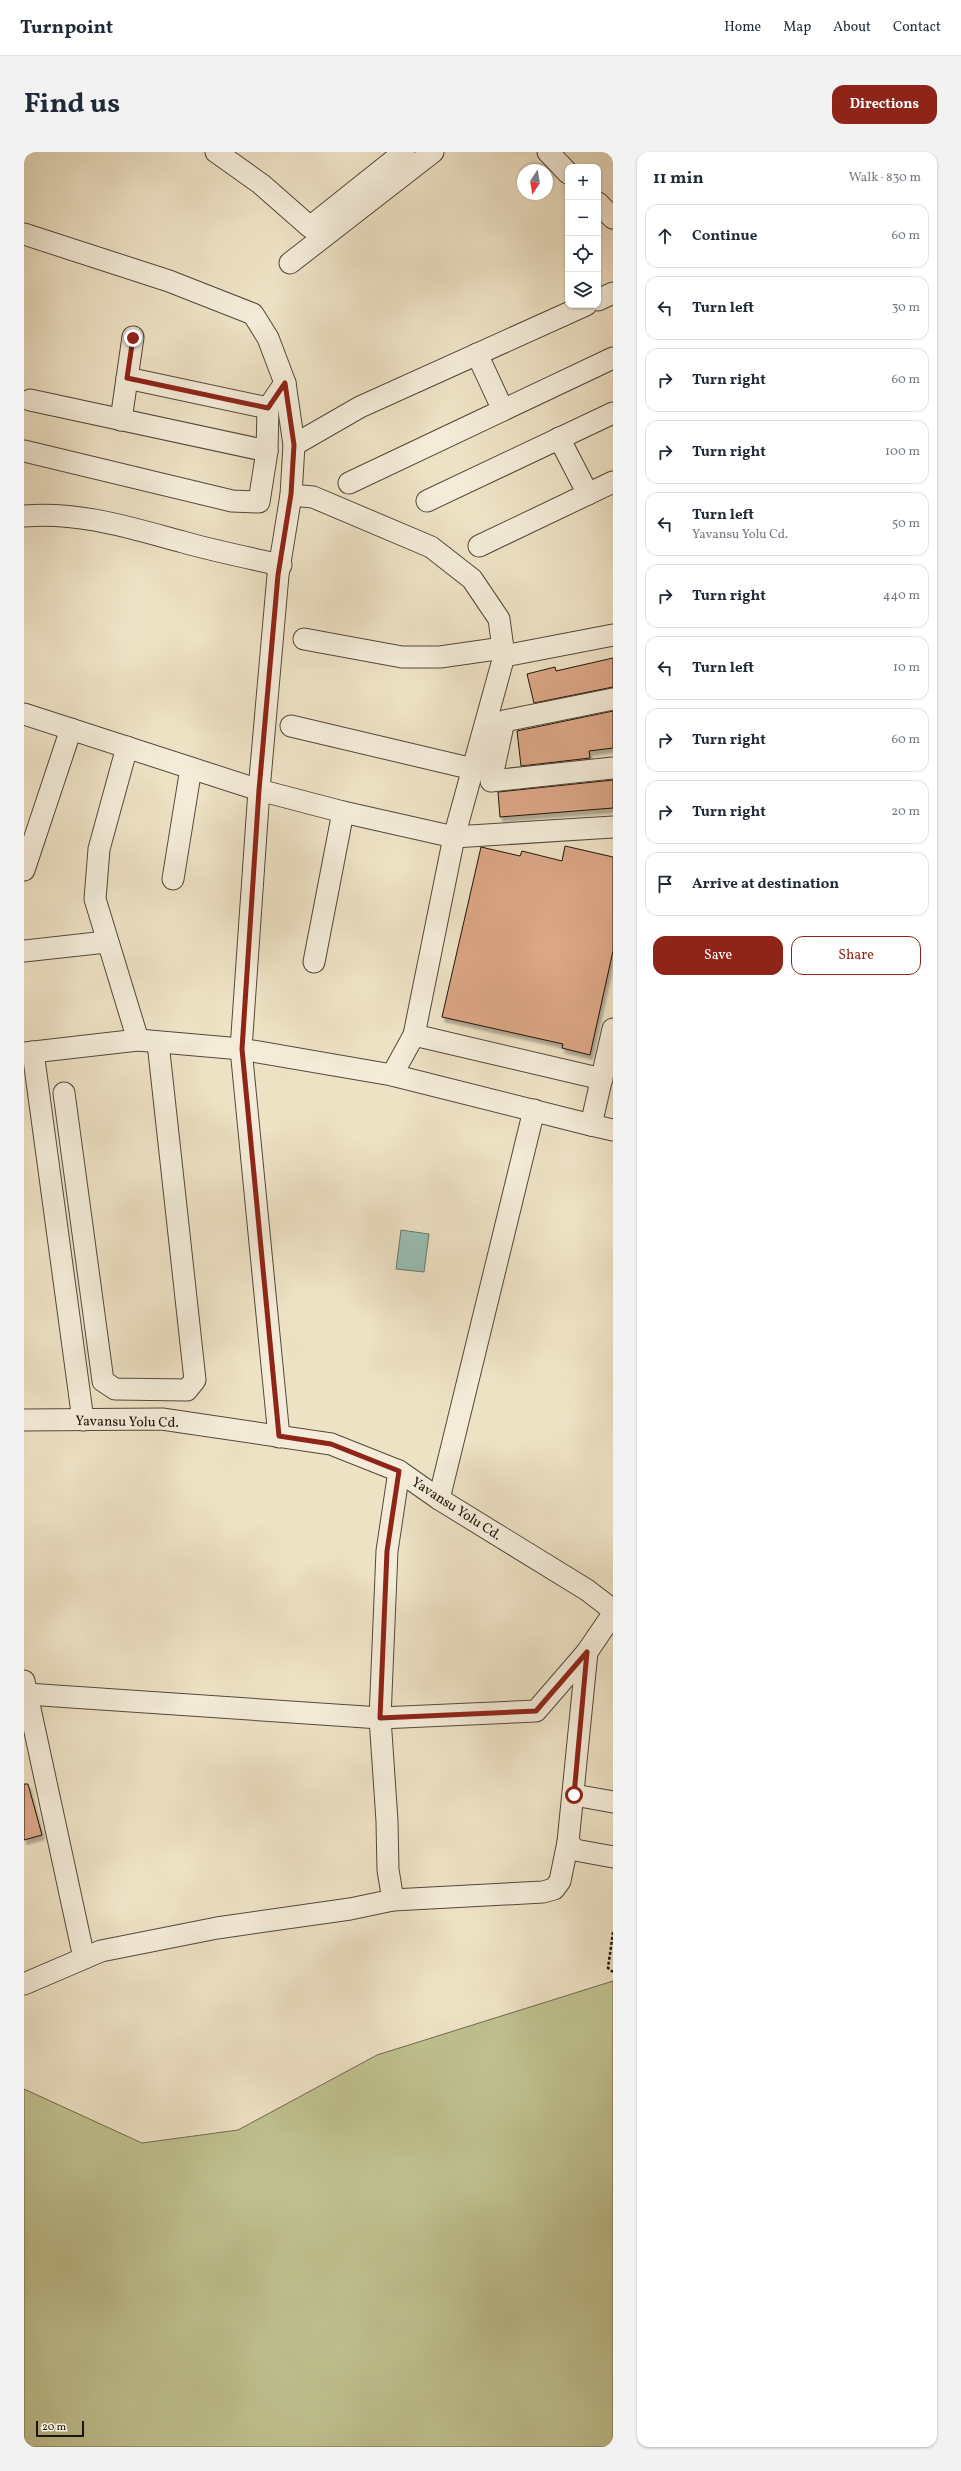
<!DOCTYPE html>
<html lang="en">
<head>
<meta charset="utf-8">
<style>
  :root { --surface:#fff; --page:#f2f2f3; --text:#1f2937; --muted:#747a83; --line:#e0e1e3; --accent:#8f2418 }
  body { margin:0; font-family:Vollkorn,serif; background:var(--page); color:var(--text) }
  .controls { position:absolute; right:12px; top:12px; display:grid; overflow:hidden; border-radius:8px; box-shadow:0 1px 3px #0004 }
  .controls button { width:36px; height:36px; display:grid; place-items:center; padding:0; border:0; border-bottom:1px solid var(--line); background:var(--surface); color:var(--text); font:20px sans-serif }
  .compass { position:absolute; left:493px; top:12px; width:36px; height:36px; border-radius:50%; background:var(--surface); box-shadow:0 1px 3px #0004; rotate:192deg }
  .scale { position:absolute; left:12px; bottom:10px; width:48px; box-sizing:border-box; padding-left:4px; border:2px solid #1f140b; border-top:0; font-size:11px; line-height:14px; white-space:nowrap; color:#1f140b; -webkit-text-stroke:3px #f4ecd9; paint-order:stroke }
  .stop { position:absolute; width:12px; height:12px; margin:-9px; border:3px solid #8f2418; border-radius:50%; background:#fff }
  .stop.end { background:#8f2418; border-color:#fff; box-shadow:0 1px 4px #0008 }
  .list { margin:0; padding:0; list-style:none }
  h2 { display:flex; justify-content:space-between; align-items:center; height:52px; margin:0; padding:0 16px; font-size:17px }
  h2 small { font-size:13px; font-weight:400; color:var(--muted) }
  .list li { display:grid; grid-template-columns:26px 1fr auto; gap:12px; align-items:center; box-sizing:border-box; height:64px; margin:0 8px 8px; padding:0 8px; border:1px solid var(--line); border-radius:12px }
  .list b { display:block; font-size:15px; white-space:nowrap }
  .list p { margin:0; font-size:13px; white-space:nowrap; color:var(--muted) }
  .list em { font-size:13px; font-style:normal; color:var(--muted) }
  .actions { display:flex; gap:8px; padding:12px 16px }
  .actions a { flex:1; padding:9px 0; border:1px solid var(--accent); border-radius:12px; text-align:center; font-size:14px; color:var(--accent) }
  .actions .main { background:var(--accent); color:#fff }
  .icon { flex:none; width:22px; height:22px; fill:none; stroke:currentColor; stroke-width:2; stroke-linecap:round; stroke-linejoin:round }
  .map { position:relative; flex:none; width:589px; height:2295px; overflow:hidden; border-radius:12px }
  header { display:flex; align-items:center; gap:24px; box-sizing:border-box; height:56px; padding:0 20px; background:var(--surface); border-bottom:1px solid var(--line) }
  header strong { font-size:19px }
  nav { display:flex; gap:22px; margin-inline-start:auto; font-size:14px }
  .intro { display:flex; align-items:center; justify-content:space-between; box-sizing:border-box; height:96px; padding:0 24px }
  h1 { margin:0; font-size:28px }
  .button { padding:10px 18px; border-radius:12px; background:var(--accent); color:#fff; font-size:14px; font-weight:700 }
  main { display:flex; gap:24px; padding:0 24px }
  aside { flex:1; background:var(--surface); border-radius:12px; box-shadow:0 1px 3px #0004 }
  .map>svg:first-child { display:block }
  .green { fill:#c0c190; stroke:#706a4e }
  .water { fill:#99beb4; stroke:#687a70 }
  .building { fill:#dca686; stroke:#1f140b; filter:url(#shadow) }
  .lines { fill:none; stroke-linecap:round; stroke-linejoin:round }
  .minor-casing { stroke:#53483a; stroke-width:23 }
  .path { stroke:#1f140b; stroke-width:2.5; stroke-dasharray:3 2; stroke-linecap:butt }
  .minor { stroke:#f4ecd9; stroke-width:21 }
  .route { stroke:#8f2418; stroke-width:5 }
  .labels { text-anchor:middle; stroke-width:4; stroke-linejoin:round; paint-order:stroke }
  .street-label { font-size:14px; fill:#1f140b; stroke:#f4ecd9 }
</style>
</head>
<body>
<header>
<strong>Turnpoint</strong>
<nav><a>Home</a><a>Map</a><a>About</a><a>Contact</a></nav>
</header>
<div class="intro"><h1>Find us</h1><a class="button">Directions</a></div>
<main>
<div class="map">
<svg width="589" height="2295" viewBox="0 0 589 2295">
  <defs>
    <filter id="shadow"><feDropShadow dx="2.5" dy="4.5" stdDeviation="1" flood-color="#0004"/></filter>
  </defs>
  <rect width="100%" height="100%" fill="#eee2c5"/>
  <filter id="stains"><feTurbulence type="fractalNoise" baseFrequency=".005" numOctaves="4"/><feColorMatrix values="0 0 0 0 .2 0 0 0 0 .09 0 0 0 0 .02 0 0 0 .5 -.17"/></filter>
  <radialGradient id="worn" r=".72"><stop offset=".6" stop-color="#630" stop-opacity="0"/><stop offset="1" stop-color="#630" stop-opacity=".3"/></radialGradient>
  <polygon class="green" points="589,1829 589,2295 0,2295 0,1937 118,1991 214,1978 353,1903"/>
  <polygon class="water" points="377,1078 405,1082 400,1120 372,1117"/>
  <g class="building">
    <polygon points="589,506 589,535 510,551 503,522 531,515 532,519"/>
    <polygon points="589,559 589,596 565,599 566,606 497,614 493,579"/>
    <polygon points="589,628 589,656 476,665 474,640"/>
    <polygon points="541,694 589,705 589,799 566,903 538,896 539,892 418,865 457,695 496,704 498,699 538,709"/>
    <polygon points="0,1632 4,1632 18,1683 0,1688"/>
  </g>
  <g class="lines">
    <g class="minor-casing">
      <g id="minor">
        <polyline points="192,0 237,32 286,75 380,0"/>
        <polyline points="524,0 544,21"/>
        <polyline points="574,51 589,66"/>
        <polyline points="0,82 145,129 229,162 244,186 261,231 270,293 267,343 254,423 235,638 217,897 255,1285"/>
        <polyline points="266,111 409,0"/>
        <polyline points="574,148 589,141"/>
        <polyline points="453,202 479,258"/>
        <polyline points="103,226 244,256"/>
        <polyline points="6,248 243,299"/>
        <polyline points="97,268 109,185"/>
        <polyline points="535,286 564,342"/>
        <polyline points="270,293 336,255 562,153"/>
        <polyline points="0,299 208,349 235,350 243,299 244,256 261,231"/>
        <polyline points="325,331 589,206"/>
        <polyline points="267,343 289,345 407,395 448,427 475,467 480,504 430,685 390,883 368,923"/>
        <polyline points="403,349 589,261"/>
        <path d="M0 364C54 359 107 376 159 390 191 399 224 406 257 413"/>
        <polyline points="455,394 589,330"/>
        <polyline points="280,487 378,505 416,505 479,496"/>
        <polyline points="480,504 589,483"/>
        <polyline points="589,547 480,569 467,629 589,616"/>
        <polyline points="0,562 235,638 319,660 430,685 589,675"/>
        <polyline points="267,574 449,617"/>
        <polyline points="103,595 75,697 71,747 114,888"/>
        <polyline points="0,718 47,577"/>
        <polyline points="149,727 167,616"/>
        <polyline points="0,799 82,790"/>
        <polyline points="290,810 319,660"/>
        <polyline points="390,883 578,927"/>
        <polyline points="9,900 59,1268"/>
        <polyline points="0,901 114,888 217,897 368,923 567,973 589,877"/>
        <polyline points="40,941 79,1229 91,1237 163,1238 171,1228 134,891"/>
        <polyline points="567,973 589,978"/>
        <polyline points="0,1268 138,1267 307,1292 375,1319 415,1347 563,1438 589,1458"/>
        <polyline points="415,1347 510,958"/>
        <polyline points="0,1529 60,1806"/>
        <polyline points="3,1542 356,1566 512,1559 563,1500 589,1462"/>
        <polyline points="550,1643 589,1650"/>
        <polyline points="544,1690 551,1698 589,1705"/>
        <polyline points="369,1748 364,1718 363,1669 356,1566 363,1399 375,1319"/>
        <polyline points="0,1832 77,1799 193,1776 326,1757 369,1748 519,1740 530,1737 536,1729 544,1690 563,1500"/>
      </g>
    </g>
    <polyline class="path" points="589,1780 584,1816 589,1820"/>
    <use href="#minor" class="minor"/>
  </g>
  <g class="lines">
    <polyline class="route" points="109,186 103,226 244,256 261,231 270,293 267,342 254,423 235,638 218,897 255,1284 307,1292 375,1319 363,1399 356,1566 512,1559 563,1500 550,1643"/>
  </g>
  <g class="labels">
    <g class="street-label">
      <text transform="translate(103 1269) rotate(1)" y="5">Yavansu Yolu Cd.</text>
      <text transform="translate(433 1356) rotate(33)" y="5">Yavansu Yolu Cd.</text>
    </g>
  </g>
  <rect width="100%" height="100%" filter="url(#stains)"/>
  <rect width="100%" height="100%" fill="url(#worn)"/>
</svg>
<div class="controls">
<button>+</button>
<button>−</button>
<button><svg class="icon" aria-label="locate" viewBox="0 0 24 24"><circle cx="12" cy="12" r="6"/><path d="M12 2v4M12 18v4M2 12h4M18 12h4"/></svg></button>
<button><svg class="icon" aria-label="layers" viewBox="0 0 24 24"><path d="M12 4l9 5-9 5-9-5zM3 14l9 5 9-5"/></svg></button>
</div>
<svg class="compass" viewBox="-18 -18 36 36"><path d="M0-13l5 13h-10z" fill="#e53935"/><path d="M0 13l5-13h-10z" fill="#747a83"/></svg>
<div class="scale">20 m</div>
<div class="stop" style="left:550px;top:1643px"></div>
<div class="stop end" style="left:109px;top:186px"></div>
</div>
<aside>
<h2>11 min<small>Walk · 830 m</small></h2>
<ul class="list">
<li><svg class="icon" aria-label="ahead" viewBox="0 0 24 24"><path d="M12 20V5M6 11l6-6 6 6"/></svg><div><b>Continue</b></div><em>60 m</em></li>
<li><svg class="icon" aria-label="left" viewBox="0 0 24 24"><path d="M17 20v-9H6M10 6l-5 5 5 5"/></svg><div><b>Turn left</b></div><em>30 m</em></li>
<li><svg class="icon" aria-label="right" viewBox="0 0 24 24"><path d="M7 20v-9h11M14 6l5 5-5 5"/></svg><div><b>Turn right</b></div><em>60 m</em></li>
<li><svg class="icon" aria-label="right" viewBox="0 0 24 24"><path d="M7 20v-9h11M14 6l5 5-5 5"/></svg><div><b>Turn right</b></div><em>100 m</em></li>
<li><svg class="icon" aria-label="left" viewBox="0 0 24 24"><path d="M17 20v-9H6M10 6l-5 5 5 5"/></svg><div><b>Turn left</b><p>Yavansu Yolu Cd.</p></div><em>50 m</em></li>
<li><svg class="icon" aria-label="right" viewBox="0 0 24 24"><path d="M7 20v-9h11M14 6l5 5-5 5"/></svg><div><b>Turn right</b></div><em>440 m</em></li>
<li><svg class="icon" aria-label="left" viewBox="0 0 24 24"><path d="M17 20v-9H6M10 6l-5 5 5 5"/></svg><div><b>Turn left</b></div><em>10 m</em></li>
<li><svg class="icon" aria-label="right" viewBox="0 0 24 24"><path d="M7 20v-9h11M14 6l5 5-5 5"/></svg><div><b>Turn right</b></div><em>60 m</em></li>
<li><svg class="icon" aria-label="right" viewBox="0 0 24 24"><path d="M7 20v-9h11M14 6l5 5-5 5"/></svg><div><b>Turn right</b></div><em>20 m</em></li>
<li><svg class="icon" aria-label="arrive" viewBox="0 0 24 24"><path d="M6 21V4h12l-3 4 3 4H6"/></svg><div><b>Arrive at destination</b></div></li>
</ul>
<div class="actions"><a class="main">Save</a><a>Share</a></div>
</aside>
</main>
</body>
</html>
